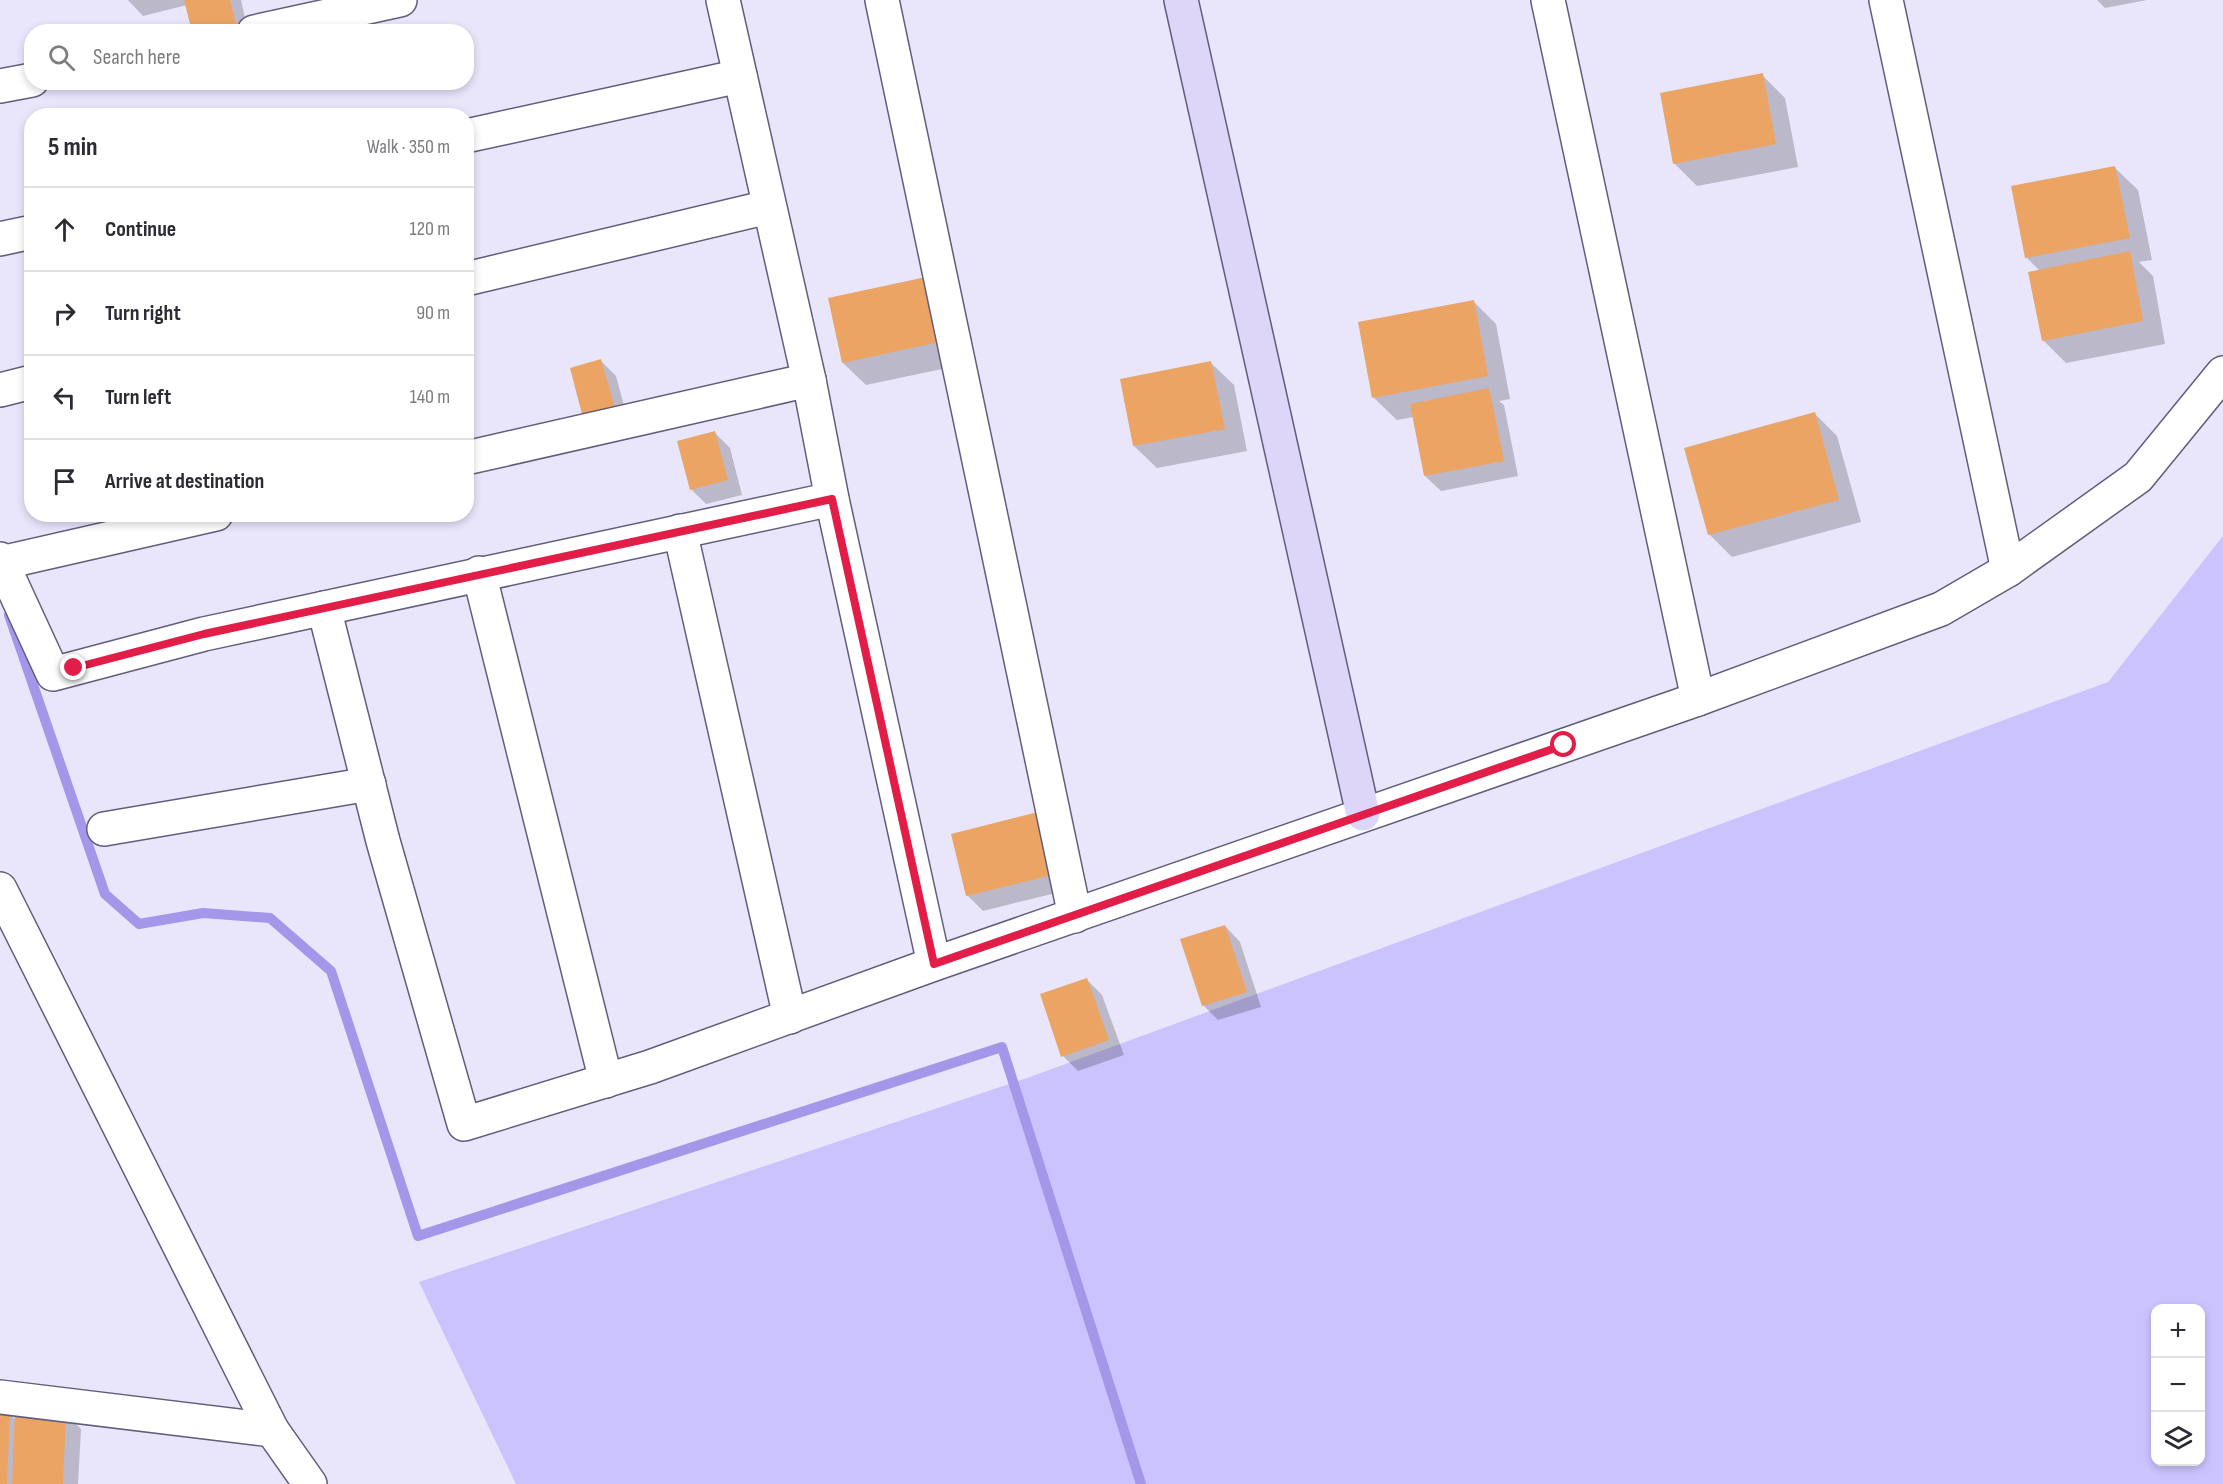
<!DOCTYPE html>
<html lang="en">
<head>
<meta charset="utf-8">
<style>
  :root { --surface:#fff; --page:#f7f7f7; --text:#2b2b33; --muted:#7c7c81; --line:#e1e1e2 }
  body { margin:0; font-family:"Sofia Sans Condensed",sans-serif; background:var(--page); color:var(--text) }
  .controls { position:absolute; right:18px; bottom:18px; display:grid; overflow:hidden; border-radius:12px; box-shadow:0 3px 9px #0003 }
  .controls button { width:54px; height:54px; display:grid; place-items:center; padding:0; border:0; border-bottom:2px solid var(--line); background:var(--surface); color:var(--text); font:30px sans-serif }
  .stop { position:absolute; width:18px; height:18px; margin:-14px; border:4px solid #e11d48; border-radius:50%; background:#fff }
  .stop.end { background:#e11d48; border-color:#fff; box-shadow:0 2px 6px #0008 }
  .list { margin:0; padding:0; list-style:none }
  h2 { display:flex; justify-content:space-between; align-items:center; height:78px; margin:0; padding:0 24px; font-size:26px }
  h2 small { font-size:20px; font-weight:400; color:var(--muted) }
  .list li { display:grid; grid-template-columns:39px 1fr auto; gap:18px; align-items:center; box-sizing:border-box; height:84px; padding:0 24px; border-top:2px solid var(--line) }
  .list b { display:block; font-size:22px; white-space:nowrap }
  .list em { font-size:20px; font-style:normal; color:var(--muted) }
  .icon { flex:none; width:33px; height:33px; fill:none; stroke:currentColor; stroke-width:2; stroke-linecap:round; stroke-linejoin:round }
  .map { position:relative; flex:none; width:2223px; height:1484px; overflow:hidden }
  .search { position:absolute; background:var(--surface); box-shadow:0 3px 9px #0003; left:24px; top:24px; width:450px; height:66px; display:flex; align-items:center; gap:15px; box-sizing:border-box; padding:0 21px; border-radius:24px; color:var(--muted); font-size:22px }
  .panel { position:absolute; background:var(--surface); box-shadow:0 3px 9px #0003; left:24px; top:108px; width:450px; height:414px; border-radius:24px }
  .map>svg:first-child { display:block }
  .green { fill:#cbc3fe; fill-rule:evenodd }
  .shadow { fill:#0003 }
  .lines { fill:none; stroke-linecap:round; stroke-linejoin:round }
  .stream { stroke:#a496e8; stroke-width:10 }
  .building { fill:#eba463 }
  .street-casing { stroke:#615d7c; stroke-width:36 }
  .secondary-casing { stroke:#615d7c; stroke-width:36 }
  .street { stroke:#fff; stroke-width:33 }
  .secondary { stroke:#ddd6f8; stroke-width:33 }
  .route { stroke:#e11d48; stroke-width:8 }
</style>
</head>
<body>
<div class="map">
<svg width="2223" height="1484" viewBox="0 0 2223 1484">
  <rect width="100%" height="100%" fill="#e9e6fc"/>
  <path class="green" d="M2223 536V1484H516L419 1282 1027 1078 2108 682ZM2156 1308H2200V1462H2156Z"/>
  <g class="shadow">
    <polygon points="241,0 248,32 193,32 187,5 143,16 128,0"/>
    <polygon points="2097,0 2147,0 2105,8"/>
    <polygon points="1762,75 1785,98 1798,167 1697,186 1675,164 1662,94"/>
    <polygon points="2115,168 2138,190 2152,260 2139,262 2153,276 2165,344 2066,363 2043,340 2040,271 2026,257"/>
    <polygon points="926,279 961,365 866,385 843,363"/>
    <polygon points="1473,301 1496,324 1510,399 1499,401 1504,405 1518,476 1441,491 1425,476 1414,417 1397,420 1374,398"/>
    <polygon points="601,361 616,376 629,424 599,432"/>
    <polygon points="1211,363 1234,385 1247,451 1157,468 1134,446"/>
    <polygon points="1814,413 1837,436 1861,522 1732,557 1709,534"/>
    <polygon points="715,433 730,448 742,495 706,504 691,489"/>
    <polygon points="1037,814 1068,890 983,911 967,895"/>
    <polygon points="1225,926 1240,942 1261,1007 1218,1020 1203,1005"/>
    <polygon points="1087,980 1102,995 1124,1055 1078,1071 1063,1056"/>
    <polygon points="65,1413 81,1429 78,1484 0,1484 9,1414 16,1420"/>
  </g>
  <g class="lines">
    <polyline class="stream" points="9,615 105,894 139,924 203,913 270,918 331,971 418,1236 1002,1047 1141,1484"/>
  </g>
  <g class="building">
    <polygon points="184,0 230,0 236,25 210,32 192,32"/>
    <polygon points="1763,73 1776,144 1673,164 1660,93"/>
    <polygon points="2115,166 2130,238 2025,258 2011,186"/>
    <polygon points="2130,251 2143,321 2042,341 2028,272"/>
    <polygon points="926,277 939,342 842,363 828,298"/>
    <polygon points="1474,300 1488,376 1372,398 1358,322"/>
    <polygon points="601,359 615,408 583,418 570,368"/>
    <polygon points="1211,361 1225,429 1133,446 1120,379"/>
    <polygon points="1489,388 1504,461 1424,476 1410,404"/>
    <polygon points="1815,412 1839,500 1708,535 1684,448"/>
    <polygon points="715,431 728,480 690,490 677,441"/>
    <polygon points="1038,812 1053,875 966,896 951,834"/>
    <polygon points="1225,925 1247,992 1202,1006 1180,939"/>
    <polygon points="1087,978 1109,1040 1061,1057 1040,994"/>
    <polygon points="15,1410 66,1412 63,1484 12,1484"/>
    <polygon points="0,1412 10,1412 7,1484 0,1484"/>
  </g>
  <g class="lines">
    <g class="street-casing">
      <g id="street">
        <polyline points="723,0 809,380 832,499 934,964"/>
        <polyline points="882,0 1075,916"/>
        <polyline points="1548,0 1698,699"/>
        <polyline points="1886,0 2008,570"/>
        <polyline points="254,32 400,0"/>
        <polyline points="0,86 32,80"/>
        <polyline points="466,136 740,76"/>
        <polyline points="0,239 32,232"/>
        <polyline points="466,279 768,207"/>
        <polyline points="0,390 32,382"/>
        <polyline points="466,458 809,380"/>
        <polyline points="680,531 790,1017"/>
        <polyline points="0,559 53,674 204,634 832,499"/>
        <polyline points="1,563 216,514"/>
        <polyline points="479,573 606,1081"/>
        <polyline points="324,608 383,841 464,1124 650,1067 934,964 1698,699 1941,609 2008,570 2138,477 2223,373"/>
        <polyline points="104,829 369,784"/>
        <polyline points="0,889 272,1430 310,1484"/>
        <polyline points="0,1397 272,1430"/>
      </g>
    </g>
    <g class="secondary-casing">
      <polyline id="secondary" points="1181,0 1363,814"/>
    </g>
    <use href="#street" class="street"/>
    <use href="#secondary" class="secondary"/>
  </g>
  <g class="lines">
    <polyline class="route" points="74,668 204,634 832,499 934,964 1564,745"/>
  </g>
</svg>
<div class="controls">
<button>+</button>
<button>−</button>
<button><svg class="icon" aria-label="layers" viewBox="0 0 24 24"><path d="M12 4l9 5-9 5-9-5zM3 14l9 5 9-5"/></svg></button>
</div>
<div class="stop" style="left:1564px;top:745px"></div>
<div class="stop end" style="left:74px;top:668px"></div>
<div class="search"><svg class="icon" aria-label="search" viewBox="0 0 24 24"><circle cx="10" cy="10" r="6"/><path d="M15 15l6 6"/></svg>Search here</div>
<section class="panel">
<h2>5 min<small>Walk · 350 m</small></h2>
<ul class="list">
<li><svg class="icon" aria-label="ahead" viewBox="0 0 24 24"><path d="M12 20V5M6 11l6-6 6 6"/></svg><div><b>Continue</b></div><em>120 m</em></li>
<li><svg class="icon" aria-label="right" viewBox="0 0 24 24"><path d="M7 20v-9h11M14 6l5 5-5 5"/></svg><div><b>Turn right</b></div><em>90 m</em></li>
<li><svg class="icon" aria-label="left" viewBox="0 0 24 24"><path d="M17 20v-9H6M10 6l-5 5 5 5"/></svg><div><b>Turn left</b></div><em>140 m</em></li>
<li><svg class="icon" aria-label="arrive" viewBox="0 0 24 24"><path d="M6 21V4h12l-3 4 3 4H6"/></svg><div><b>Arrive at destination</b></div></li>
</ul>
</section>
</div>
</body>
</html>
